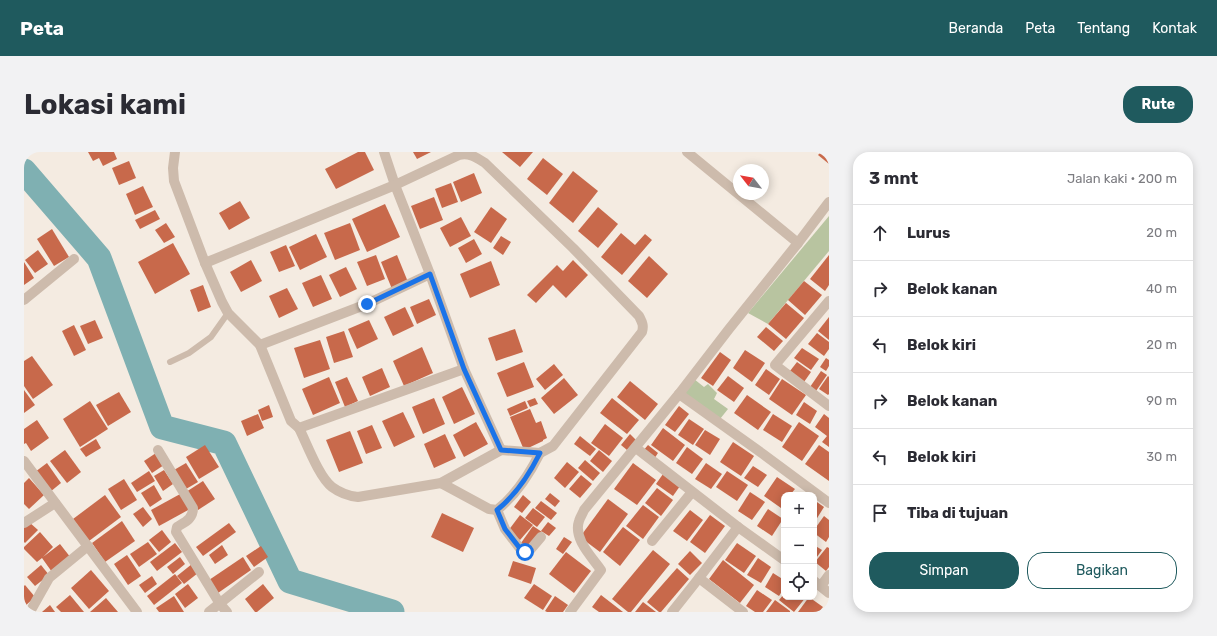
<!DOCTYPE html>
<html lang="id">
<head>
<meta charset="utf-8">
<style>
  :root { --surface:#fff; --page:#f2f2f3; --text:#2b2b33; --muted:#7c7c81; --line:#e1e1e2; --accent:#1f5a5e }
  body { margin:0; font-family:Rubik,sans-serif; background:var(--page); color:var(--text) }
  .controls { position:absolute; right:12px; bottom:12px; display:grid; overflow:hidden; border-radius:8px; box-shadow:0 2px 10px #0003 }
  .controls button { width:36px; height:36px; display:grid; place-items:center; padding:0; border:0; border-bottom:1px solid var(--line); background:var(--surface); color:var(--text); font:20px sans-serif }
  .compass { position:absolute; left:709px; top:12px; width:36px; height:36px; border-radius:50%; background:var(--surface); box-shadow:0 2px 10px #0003; rotate:301deg }
  .stop { position:absolute; width:12px; height:12px; margin:-9px; border:3px solid #1a73e8; border-radius:50%; background:#fff }
  .stop.end { background:#1a73e8; border-color:#fff; box-shadow:0 1px 4px #0008 }
  .list { margin:0; padding:0; list-style:none }
  h2 { display:flex; justify-content:space-between; align-items:center; height:52px; margin:0; padding:0 16px; font-size:17px }
  h2 small { font-size:13px; font-weight:400; color:var(--muted) }
  .list li { display:grid; grid-template-columns:26px 1fr auto; gap:12px; align-items:center; box-sizing:border-box; height:56px; padding:0 16px; border-top:1px solid var(--line) }
  .list b { display:block; font-size:15px; white-space:nowrap }
  .list em { font-size:13px; font-style:normal; color:var(--muted) }
  .actions { display:flex; gap:8px; padding:12px 16px }
  .actions a { flex:1; padding:9px 0; border:1px solid var(--accent); border-radius:16px; text-align:center; font-size:14px; color:var(--accent) }
  .actions .main { background:var(--accent); color:#fff }
  .icon { flex:none; width:22px; height:22px; fill:none; stroke:currentColor; stroke-width:2; stroke-linecap:round; stroke-linejoin:round }
  .map { position:relative; flex:none; width:805px; height:460px; overflow:hidden; border-radius:16px }
  header { display:flex; align-items:center; gap:24px; box-sizing:border-box; height:56px; padding:0 20px; background:var(--accent); color:#fff }
  header strong { font-size:19px }
  nav { display:flex; gap:22px; margin-inline-start:auto; font-size:14px }
  .intro { display:flex; align-items:center; justify-content:space-between; box-sizing:border-box; height:96px; padding:0 24px }
  h1 { margin:0; font-size:28px }
  .button { padding:10px 18px; border-radius:16px; background:var(--accent); color:#fff; font-size:14px; font-weight:700 }
  main { display:flex; gap:24px; padding:0 24px }
  aside { flex:1; background:var(--surface); border-radius:16px; box-shadow:0 2px 10px #0003 }
  .map>svg:first-child { display:block }
  .green { fill:#b8c4a0 }
  .lines { fill:none; stroke-linecap:round; stroke-linejoin:round }
  .river { stroke:#7fb0b2; stroke-width:25 }
  .building { fill:#c8694b }
  .service { stroke:#cdbbac; stroke-width:6 }
  .minor { stroke:#cdbbac; stroke-width:10 }
  .route { stroke:#1a73e8; stroke-width:5 }
</style>
</head>
<body>
<header>
<strong>Peta</strong>
<nav><a>Beranda</a><a>Peta</a><a>Tentang</a><a>Kontak</a></nav>
</header>
<div class="intro"><h1>Lokasi kami</h1><a class="button">Rute</a></div>
<main>
<div class="map">
<svg width="805" height="460" viewBox="0 0 805 460">
  <rect width="100%" height="100%" fill="#f4ebe1"/>
  <g class="green">
    <polygon points="805,64 805,99 744,172 724,161"/>
    <polygon points="670,227 680,235 684,232 693,241 690,247 704,257 696,267 658,241"/>
  </g>
  <g class="lines">
    <polyline class="river" points="0,19 75,106 138,275 200,291 266,429 368,460"/>
  </g>
  <g class="building">
    <polygon points="64,0 90,0 93,7 79,14 75,6 69,9"/>
    <polygon points="334,0 341,0 350,18 312,37 301,17"/>
    <polygon points="389,0 407,0 393,7"/>
    <polygon points="478,0 509,0 496,15"/>
    <polygon points="797,0 805,0 805,12 794,3"/>
    <polygon points="519,6 539,22 523,43 503,27"/>
    <polygon points="105,9 112,26 95,33 88,16"/>
    <polygon points="549,19 574,39 549,71 525,51"/>
    <polygon points="450,21 458,41 437,50 429,30"/>
    <polygon points="427,31 434,50 418,56 411,37"/>
    <polygon points="119,34 129,55 111,63 102,42"/>
    <polygon points="410,45 419,68 396,77 387,54"/>
    <polygon points="216,49 226,66 205,78 195,61"/>
    <polygon points="361,52 376,85 343,100 328,67"/>
    <polygon points="467,55 483,67 467,91 450,80"/>
    <polygon points="574,55 594,72 574,96 554,79"/>
    <polygon points="131,58 136,67 116,77 111,68"/>
    <polygon points="437,65 447,84 426,95 416,76"/>
    <polygon points="142,71 151,85 140,91 131,78"/>
    <polygon points="326,71 336,98 311,108 300,81"/>
    <polygon points="28,77 45,105 30,114 13,87"/>
    <polygon points="597,81 611,93 621,82 628,88 598,123 577,105"/>
    <polygon points="292,82 303,105 276,118 265,95"/>
    <polygon points="477,84 487,90 479,103 469,96"/>
    <polygon points="450,87 458,102 442,111 434,96"/>
    <polygon points="149,91 166,122 131,142 114,110"/>
    <polygon points="262,93 271,114 255,120 246,100"/>
    <polygon points="14,98 24,112 11,121 1,108"/>
    <polygon points="352,103 361,127 343,134 333,110"/>
    <polygon points="373,103 384,130 368,137 357,110"/>
    <polygon points="805,103 805,133 801,139 786,127"/>
    <polygon points="625,104 644,122 623,146 604,129"/>
    <polygon points="227,108 238,129 217,140 206,120"/>
    <polygon points="549,108 564,123 542,146 529,133 512,151 503,143 533,113 539,119"/>
    <polygon points="467,109 476,133 446,146 436,122"/>
    <polygon points="0,110 10,126 0,133"/>
    <polygon points="322,115 333,137 316,145 305,123"/>
    <polygon points="297,123 308,147 289,155 278,131"/>
    <polygon points="780,129 798,143 781,163 764,148"/>
    <polygon points="179,133 187,155 174,160 166,138"/>
    <polygon points="263,136 274,157 255,166 245,144"/>
    <polygon points="405,147 412,163 393,172 386,155"/>
    <polygon points="762,151 780,166 762,187 744,172"/>
    <polygon points="381,155 390,174 369,184 360,165"/>
    <polygon points="805,165 805,188 794,179"/>
    <polygon points="71,168 79,186 64,192 56,174"/>
    <polygon points="345,168 354,187 333,197 324,177"/>
    <polygon points="50,173 62,198 50,204 38,179"/>
    <polygon points="742,175 759,189 750,199 733,185"/>
    <polygon points="491,177 499,200 472,209 464,186"/>
    <polygon points="320,179 329,205 310,211 302,185"/>
    <polygon points="793,181 805,190 805,197 800,204 784,192"/>
    <polygon points="296,188 306,217 280,226 270,196"/>
    <polygon points="398,195 409,221 380,234 369,209"/>
    <polygon points="778,196 795,207 787,218 770,206"/>
    <polygon points="721,198 741,211 728,230 709,216"/>
    <polygon points="696,200 707,208 689,234 677,226"/>
    <polygon points="8,204 29,233 9,247 0,234 0,209"/>
    <polygon points="802,206 805,208 805,214 802,219 796,215"/>
    <polygon points="500,210 510,235 483,245 473,221"/>
    <polygon points="773,210 787,220 780,230 766,219"/>
    <polygon points="530,212 539,223 521,238 512,227"/>
    <polygon points="358,216 366,235 346,244 338,225"/>
    <polygon points="742,217 756,227 745,243 731,233"/>
    <polygon points="797,219 803,223 792,239 786,235"/>
    <polygon points="704,224 720,236 710,250 693,238"/>
    <polygon points="804,224 805,225 805,242 804,243 795,237"/>
    <polygon points="305,225 316,251 289,263 278,237"/>
    <polygon points="323,225 334,249 321,255 311,230"/>
    <polygon points="540,226 554,243 530,262 517,246"/>
    <polygon points="758,227 782,243 768,263 745,247"/>
    <polygon points="606,229 634,252 621,268 593,245"/>
    <polygon points="438,235 451,262 430,272 418,245"/>
    <polygon points="0,238 11,253 0,261"/>
    <polygon points="95,240 107,260 84,274 72,253"/>
    <polygon points="723,243 747,260 734,278 710,261"/>
    <polygon points="410,246 421,272 399,282 388,255"/>
    <polygon points="511,246 514,252 506,255 503,249"/>
    <polygon points="588,246 615,268 603,282 576,261"/>
    <polygon points="66,249 84,277 56,295 39,267"/>
    <polygon points="501,249 504,256 486,264 483,257"/>
    <polygon points="780,250 793,259 786,272 772,263"/>
    <polygon points="245,253 249,265 238,269 234,258"/>
    <polygon points="655,254 665,262 651,280 641,273"/>
    <polygon points="506,257 512,271 517,269 523,286 519,288 519,289 500,298 486,265"/>
    <polygon points="379,260 391,285 370,295 358,269"/>
    <polygon points="234,262 240,276 223,284 217,269"/>
    <polygon points="749,262 768,274 758,290 739,278"/>
    <polygon points="800,262 805,266 805,295 798,290 803,284 791,275"/>
    <polygon points="665,267 680,277 669,293 654,283"/>
    <polygon points="13,268 25,286 7,299 2,291 0,292 0,277"/>
    <polygon points="452,270 464,292 440,305 429,283"/>
    <polygon points="775,270 795,284 778,309 758,295"/>
    <polygon points="581,272 599,286 585,304 567,291"/>
    <polygon points="348,273 358,296 342,302 333,279"/>
    <polygon points="639,276 661,293 649,309 627,293"/>
    <polygon points="681,278 696,287 686,303 671,293"/>
    <polygon points="326,279 339,311 315,320 302,288"/>
    <polygon points="421,282 432,306 410,316 400,292"/>
    <polygon points="606,282 612,288 603,298 597,293"/>
    <polygon points="556,284 572,297 566,304 550,292"/>
    <polygon points="72,287 77,296 62,305 56,297"/>
    <polygon points="709,290 730,304 717,324 696,310"/>
    <polygon points="181,293 195,315 175,327 162,305"/>
    <polygon points="624,293 634,301 630,307 619,299"/>
    <polygon points="795,293 805,300 805,329 781,312"/>
    <polygon points="663,295 679,307 668,322 652,311"/>
    <polygon points="41,298 57,320 43,331 26,309"/>
    <polygon points="575,298 588,309 579,320 566,309"/>
    <polygon points="132,301 140,313 128,321 120,309"/>
    <polygon points="561,308 576,321 569,329 554,316"/>
    <polygon points="543,310 555,320 541,336 530,326"/>
    <polygon points="23,311 37,331 26,340 11,320"/>
    <polygon points="162,311 174,330 162,337 150,318"/>
    <polygon points="609,311 632,328 613,353 590,337"/>
    <polygon points="682,311 698,322 687,337 671,327"/>
    <polygon points="729,314 743,323 734,335 720,326"/>
    <polygon points="140,318 149,332 139,339 130,324"/>
    <polygon points="125,319 131,329 113,340 107,331"/>
    <polygon points="703,319 724,333 713,349 692,335"/>
    <polygon points="639,322 656,334 649,344 632,332"/>
    <polygon points="557,323 568,332 556,346 545,337"/>
    <polygon points="753,325 771,337 766,343 760,343 760,352 757,356 740,344"/>
    <polygon points="5,326 20,343 5,357 0,352 0,331"/>
    <polygon points="100,327 113,348 97,358 84,337"/>
    <polygon points="179,329 191,347 174,358 162,340"/>
    <polygon points="130,333 138,347 126,355 117,341"/>
    <polygon points="633,336 649,348 637,364 621,351"/>
    <polygon points="726,340 741,350 728,368 714,359"/>
    <polygon points="158,341 166,357 135,374 127,358"/>
    <polygon points="526,341 536,349 531,355 521,347"/>
    <polygon points="81,343 97,365 65,389 49,367"/>
    <polygon points="499,343 507,350 498,361 490,355"/>
    <polygon points="584,347 604,362 576,400 556,385"/>
    <polygon points="790,348 800,355 790,371"/>
    <polygon points="517,349 533,361 527,368 511,356"/>
    <polygon points="619,353 635,365 619,387 602,374"/>
    <polygon points="119,355 128,367 119,375 109,362"/>
    <polygon points="509,356 521,365 513,375 501,366"/>
    <polygon points="744,357 759,367 748,384 733,374"/>
    <polygon points="666,358 679,368 663,389 649,379"/>
    <polygon points="418,361 450,376 439,400 407,385"/>
    <polygon points="496,363 509,373 496,388 484,379"/>
    <polygon points="686,363 701,374 681,401 666,390"/>
    <polygon points="800,364 805,368 805,385 802,390 790,381 790,378"/>
    <polygon points="98,369 111,389 81,410 68,391"/>
    <polygon points="5,370 14,378 1,391 0,390 0,375"/>
    <polygon points="524,370 532,376 525,384 517,379"/>
    <polygon points="205,371 212,380 179,404 172,395"/>
    <polygon points="509,374 518,380 505,397 497,391"/>
    <polygon points="599,375 616,388 596,414 579,400"/>
    <polygon points="138,378 147,390 135,400 125,388"/>
    <polygon points="16,380 29,395 19,405 36,392 47,406 28,420 18,406 13,410 0,397 0,395"/>
    <polygon points="540,385 548,390 539,402 532,397"/>
    <polygon points="124,390 133,402 115,415 106,402"/>
    <polygon points="151,391 158,400 133,419 126,410"/>
    <polygon points="713,391 732,404 720,421 701,408"/>
    <polygon points="198,393 204,403 191,412 185,403"/>
    <polygon points="790,393 798,398 790,409"/>
    <polygon points="237,394 244,405 230,415 222,404"/>
    <polygon points="803,395 805,396 805,415 802,419 791,410"/>
    <polygon points="629,398 646,412 607,460 604,460 588,447"/>
    <polygon points="666,399 678,411 666,423 654,412"/>
    <polygon points="542,400 567,419 550,441 525,422"/>
    <polygon points="103,403 117,424 104,433 90,412"/>
    <polygon points="156,405 161,412 149,422 143,415"/>
    <polygon points="219,405 227,418 194,441 185,428"/>
    <polygon points="734,406 747,415 737,431 723,423"/>
    <polygon points="699,408 730,433 716,451 685,427"/>
    <polygon points="489,409 512,416 507,432 484,424"/>
    <polygon points="168,412 174,421 160,432 153,424"/>
    <polygon points="17,413 25,423 11,434 3,425"/>
    <polygon points="653,416 665,427 637,460 635,460 623,450"/>
    <polygon points="67,418 85,439 65,457 47,436"/>
    <polygon points="749,421 760,428 760,436 755,444 741,435"/>
    <polygon points="151,422 158,431 130,453 123,444"/>
    <polygon points="128,424 133,432 121,441 115,433"/>
    <polygon points="164,432 174,446 161,456 151,442"/>
    <polygon points="239,432 250,446 233,460 231,460 221,447"/>
    <polygon points="510,432 528,444 519,458 500,446"/>
    <polygon points="1,433 11,445 0,455 0,434"/>
    <polygon points="733,438 748,448 739,460 731,460 722,454"/>
    <polygon points="760,442 760,445 782,445 770,460 755,448"/>
    <polygon points="46,443 60,460 37,460 32,455"/>
    <polygon points="577,443 599,460 575,460 568,455"/>
    <polygon points="150,444 160,460 135,460 132,456"/>
    <polygon points="531,444 544,453 539,460 523,460 521,459"/>
    <polygon points="785,445 799,455 795,460 774,460"/>
    <polygon points="82,446 94,460 66,460"/>
    <polygon points="751,448 766,459 766,460 742,460"/>
    <polygon points="619,450 632,460 611,460"/>
    <polygon points="26,453 31,460 18,460"/>
  </g>
  <g class="lines">
    <polyline class="service" points="146,210 165,201 187,185 204,161"/>
    <g class="minor">
      <polyline points="151,0 149,16 150,29 181,111 198,150 204,161 236,193 267,269 275,276 440,217"/>
      <polyline points="360,0 371,33 406,122 440,217 477,298"/>
      <polyline points="663,0 774,91"/>
      <path d="M181 111 371 33 435 3C445 0 453 6 461 11L549 96 615 164C618 170 620 173 618 180L529 294 516 301 477 298 417 331 334 345C325 344 316 341 308 335 295 325 283 292 275 276"/>
      <polyline points="0,148 50,107"/>
      <polyline points="805,149 751,213 805,254"/>
      <polyline points="236,193 343,152 406,122"/>
      <polyline points="655,242 739,302 805,351"/>
      <polyline points="612,296 714,375 760,408"/>
      <path d="M134 298 169 356C169 367 161 370 153 375L152 380 196 452 203 460"/>
      <polyline points="0,309 113,460"/>
      <path d="M417 331 465 357 473 358C492 343 505 323 516 301"/>
      <polyline points="473,358 481,377 498,399 501,400 506,398 517,385"/>
      <polyline points="0,371 31,351"/>
      <polyline points="628,389 668,340"/>
      <polyline points="675,426 719,460"/>
      <polyline points="790,429 805,441"/>
      <polyline points="797,434 805,423"/>
      <polyline points="7,458 25,426 64,394"/>
      <polyline points="185,460 235,420"/>
      <path d="M546 460 577 418C568 405 549 387 555 369 556 365 559 361 560 358L655 242 705 177 774 91 805 50"/>
      <polyline points="648,460 675,426 714,375"/>
    </g>
  </g>
  <g class="lines">
    <path class="route" d="M343 152 406 122 440 217 477 298 516 301C505 323 492 343 473 358L481 377 498 399 501 400"/>
  </g>
</svg>
<div class="controls">
<button>+</button>
<button>−</button>
<button><svg class="icon" aria-label="locate" viewBox="0 0 24 24"><circle cx="12" cy="12" r="6"/><path d="M12 2v4M12 18v4M2 12h4M18 12h4"/></svg></button>
</div>
<svg class="compass" viewBox="-18 -18 36 36"><path d="M0-13l5 13h-10z" fill="#e53935"/><path d="M0 13l5-13h-10z" fill="#7c7c81"/></svg>
<div class="stop" style="left:501px;top:400px"></div>
<div class="stop end" style="left:343px;top:152px"></div>
</div>
<aside>
<h2>3 mnt<small>Jalan kaki · 200 m</small></h2>
<ul class="list">
<li><svg class="icon" aria-label="ahead" viewBox="0 0 24 24"><path d="M12 20V5M6 11l6-6 6 6"/></svg><div><b>Lurus</b></div><em>20 m</em></li>
<li><svg class="icon" aria-label="right" viewBox="0 0 24 24"><path d="M7 20v-9h11M14 6l5 5-5 5"/></svg><div><b>Belok kanan</b></div><em>40 m</em></li>
<li><svg class="icon" aria-label="left" viewBox="0 0 24 24"><path d="M17 20v-9H6M10 6l-5 5 5 5"/></svg><div><b>Belok kiri</b></div><em>20 m</em></li>
<li><svg class="icon" aria-label="right" viewBox="0 0 24 24"><path d="M7 20v-9h11M14 6l5 5-5 5"/></svg><div><b>Belok kanan</b></div><em>90 m</em></li>
<li><svg class="icon" aria-label="left" viewBox="0 0 24 24"><path d="M17 20v-9H6M10 6l-5 5 5 5"/></svg><div><b>Belok kiri</b></div><em>30 m</em></li>
<li><svg class="icon" aria-label="arrive" viewBox="0 0 24 24"><path d="M6 21V4h12l-3 4 3 4H6"/></svg><div><b>Tiba di tujuan</b></div></li>
</ul>
<div class="actions"><a class="main">Simpan</a><a>Bagikan</a></div>
</aside>
</main>
</body>
</html>
